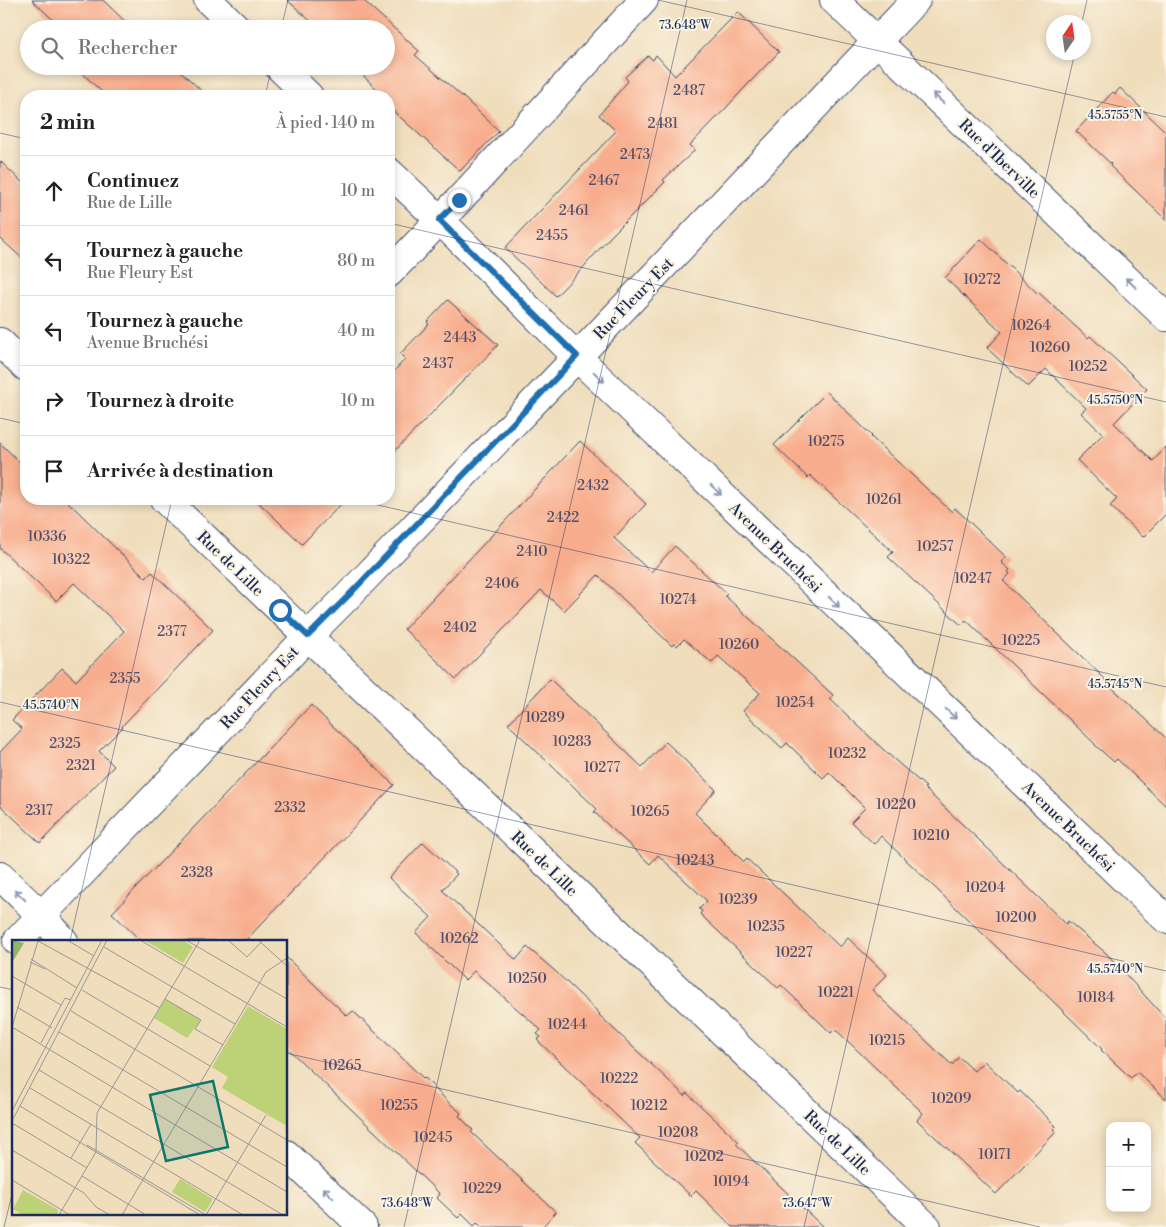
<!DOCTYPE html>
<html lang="fr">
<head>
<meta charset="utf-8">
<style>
  :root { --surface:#fff; --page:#f2f2f2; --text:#222; --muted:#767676; --line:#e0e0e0 }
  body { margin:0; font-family:"Libre Bodoni",serif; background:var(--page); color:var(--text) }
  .controls { position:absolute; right:15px; bottom:15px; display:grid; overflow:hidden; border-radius:10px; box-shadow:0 2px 8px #0003 }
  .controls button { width:45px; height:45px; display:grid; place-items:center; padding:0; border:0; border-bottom:1px solid var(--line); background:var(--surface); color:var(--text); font:25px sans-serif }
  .compass { position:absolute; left:1046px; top:15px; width:45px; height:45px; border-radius:50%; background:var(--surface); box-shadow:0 2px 8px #0003; rotate:13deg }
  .stop { position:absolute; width:15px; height:15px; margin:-11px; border:4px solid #1f6fb2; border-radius:50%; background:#fff }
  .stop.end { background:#1f6fb2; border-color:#fff; box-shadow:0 1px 5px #0008 }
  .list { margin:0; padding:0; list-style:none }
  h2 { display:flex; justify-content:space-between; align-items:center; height:65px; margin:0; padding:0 20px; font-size:21px }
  h2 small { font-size:16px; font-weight:400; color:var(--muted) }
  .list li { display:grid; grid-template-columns:32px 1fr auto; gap:15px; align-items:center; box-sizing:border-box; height:70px; padding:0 20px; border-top:1px solid var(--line) }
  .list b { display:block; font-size:19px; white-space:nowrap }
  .list p { margin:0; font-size:16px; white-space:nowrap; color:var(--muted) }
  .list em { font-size:16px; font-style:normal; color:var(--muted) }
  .icon { flex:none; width:28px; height:28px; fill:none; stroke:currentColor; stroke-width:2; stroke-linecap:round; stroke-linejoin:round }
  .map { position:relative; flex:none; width:1166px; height:1227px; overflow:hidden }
  .search { position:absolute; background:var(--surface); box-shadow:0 2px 8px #0003; left:20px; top:20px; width:375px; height:55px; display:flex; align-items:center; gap:12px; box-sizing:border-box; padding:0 18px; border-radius:28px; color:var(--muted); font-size:19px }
  .panel { position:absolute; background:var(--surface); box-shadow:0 2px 8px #0003; left:20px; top:90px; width:375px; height:415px; border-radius:20px }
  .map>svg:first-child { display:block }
  .building { fill:#f8ae8e }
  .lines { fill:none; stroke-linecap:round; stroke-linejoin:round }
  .minor-casing { stroke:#3b496c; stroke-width:30 }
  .minor { stroke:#fff; stroke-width:28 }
  .oneway { stroke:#8d97ae }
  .route { stroke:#1f6fb2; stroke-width:6 }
  .ticks { fill:none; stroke:#1b2f5e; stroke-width:1; stroke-opacity:0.45 }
  .labels { text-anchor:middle; stroke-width:4; stroke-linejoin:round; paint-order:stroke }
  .number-label { font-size:14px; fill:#524f6a }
  .street-label { font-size:16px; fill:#1b2f5e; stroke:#fcf5e5 }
  .inset-road { fill:none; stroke:#9a9796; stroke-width:1 }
  .view { fill:#0f766e; fill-opacity:0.15; stroke:#0f766e; stroke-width:2.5 }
  .inset-edge { fill:none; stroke:#1b2f5e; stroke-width:2.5 }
  .ticks-label { font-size:12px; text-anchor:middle; fill:#1b2f5e; stroke:#fcf5e5; stroke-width:4; stroke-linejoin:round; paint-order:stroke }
</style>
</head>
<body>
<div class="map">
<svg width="1166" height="1227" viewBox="0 0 1166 1227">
  <rect width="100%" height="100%" fill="#fcf5e5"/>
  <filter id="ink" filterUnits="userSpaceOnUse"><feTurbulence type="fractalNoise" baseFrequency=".02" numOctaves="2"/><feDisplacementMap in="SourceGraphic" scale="10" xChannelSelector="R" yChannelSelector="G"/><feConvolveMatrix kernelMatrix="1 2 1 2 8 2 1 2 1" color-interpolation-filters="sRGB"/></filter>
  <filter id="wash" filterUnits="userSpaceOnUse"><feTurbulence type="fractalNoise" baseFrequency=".0096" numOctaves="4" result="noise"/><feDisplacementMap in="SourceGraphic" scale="20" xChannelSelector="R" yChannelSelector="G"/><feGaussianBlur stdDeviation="1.12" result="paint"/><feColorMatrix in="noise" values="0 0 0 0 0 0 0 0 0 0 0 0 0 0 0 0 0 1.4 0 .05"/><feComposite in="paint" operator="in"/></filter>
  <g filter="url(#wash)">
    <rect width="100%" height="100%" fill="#efddbb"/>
    <g id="blocks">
      <g class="building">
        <polygon points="32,0 103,0 133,29 63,29"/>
        <polygon points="287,0 363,0 419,51 415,55 464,98 499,131 460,171 391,109 394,106 389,101 389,96 384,96 353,66 386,66 386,29 314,29 312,28 315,25"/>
        <polygon points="738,12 779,52 748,84 726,108 690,145 695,150 663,180 665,182 611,236 580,271 556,296 505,248 616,131 599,115 628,81 625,77 648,56 653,60 656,55 675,76"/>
        <polygon points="75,66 175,66 207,96 106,96"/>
        <polygon points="1120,88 1166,132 1166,220 1110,166 1111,164 1076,131 1113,92 1115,94"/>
        <polygon points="0,161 26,186 26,262 0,238"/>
        <polygon points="981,239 1037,293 1038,292 1088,338 1090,336 1147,389 1114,423 1153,461 1166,447 1166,514 1143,537 1110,506 1117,499 1077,460 1103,434 1081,413 1086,408 1046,369 1028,387 987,348 1002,332 945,278"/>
        <polygon points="448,300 498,345 389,457 389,377 405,359 400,354 429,324 427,322"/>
        <polygon points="827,392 872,436 871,437 952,512 955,508 1006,557 1001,562 1010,570 1008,572 1010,574 1003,581 1105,679 1104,680 1166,738 1166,806 1117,759 1114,762 1095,745 1095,744 966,620 961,625 888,557 893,552 810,475 808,478 774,445"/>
        <polygon points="580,441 646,504 614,538 651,572 675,546 727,594 725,596 833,695 830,699 888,754 926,787 924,788 980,841 1066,924 1068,921 1107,954 1166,1019 1166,1099 1137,1072 1131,1078 1101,1050 1102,1049 1029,978 881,836 874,844 851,822 865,808 829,772 823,778 787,743 782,748 743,711 760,693 718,656 712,663 684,639 677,646 674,643 672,646 598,575 564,611 541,590 456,679 404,629"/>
        <polygon points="0,443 26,468 26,499 65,499 146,578 152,572 213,630 122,726 123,727 99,751 114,766 40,843 0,805 0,752 22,729 12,720 62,668 76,681 124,631 74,583 56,601 0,548"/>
        <polygon points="255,499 346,499 302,544"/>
        <polygon points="550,679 642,767 666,742 716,790 695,813 744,862 747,859 840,947 848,938 887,975 872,990 952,1065 959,1057 974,1071 984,1061 1018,1093 1020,1091 1056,1126 1053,1129 1056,1132 996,1194 917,1120 923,1113 835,1029 831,1033 781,985 778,988 700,914 702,911 699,909 707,901 658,855 650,864 594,812 597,809 508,724"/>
        <polygon points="311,705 394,785 245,941 141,941 112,913"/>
        <polygon points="423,842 457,874 442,890 516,960 527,947 555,971 600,1014 599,1015 685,1096 687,1093 739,1142 736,1144 823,1227 733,1227 696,1191 691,1196 635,1143 640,1138 537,1040 541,1037 537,1034 541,1030 474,971 465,980 416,933 431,917 389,878"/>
        <polygon points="286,957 347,1016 353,1011 424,1079 425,1078 447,1101 461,1113 459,1116 473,1130 471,1132 556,1212 542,1227 482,1227 477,1223 474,1226 462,1214 458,1218 437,1198 440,1194 286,1047"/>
      </g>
    </g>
  </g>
  <g filter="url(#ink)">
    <use href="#blocks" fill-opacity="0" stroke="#3b496c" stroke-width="1"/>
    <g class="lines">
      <g class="minor-casing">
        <g id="minor">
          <polyline points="208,0 238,29"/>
          <polyline points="834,0 1166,317"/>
          <polyline points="278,66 309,96"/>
          <polyline points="389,172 439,219 577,357 1166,919"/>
          <polyline points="389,273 459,200 644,0"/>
          <polyline points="0,342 26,367"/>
          <polyline points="164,499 927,1227"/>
          <polyline points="0,876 41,915 64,941"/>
          <polyline points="17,941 276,670 308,636 348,596 577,357 916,0"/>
          <polyline points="286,1154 363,1227"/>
        </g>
      </g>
      <use href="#minor" class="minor"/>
    </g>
    <defs><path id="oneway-shaft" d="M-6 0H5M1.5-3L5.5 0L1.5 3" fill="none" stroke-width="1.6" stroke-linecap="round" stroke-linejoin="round" transform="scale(1.25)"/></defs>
    <g class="oneway">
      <use href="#oneway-shaft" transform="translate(938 98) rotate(-136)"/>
      <use href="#oneway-shaft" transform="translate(1131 283) rotate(-136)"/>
      <use href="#oneway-shaft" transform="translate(599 377) rotate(44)"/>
      <use href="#oneway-shaft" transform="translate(716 490) rotate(44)"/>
      <use href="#oneway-shaft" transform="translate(834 602) rotate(44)"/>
      <use href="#oneway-shaft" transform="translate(951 714) rotate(44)"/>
      <use href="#oneway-shaft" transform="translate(20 895) rotate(-136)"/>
      <use href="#oneway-shaft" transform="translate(328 1193) rotate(-136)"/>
    </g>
  </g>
  <g class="lines" filter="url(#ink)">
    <polyline class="route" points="280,610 308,636 348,596 577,356 439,220 459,200"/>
  </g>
  <path class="ticks" d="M658 0 1166 117M1082 22 1087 0M281 29 288 0M265 96 272 66M0 133 26 139M389 223 1166 402M0 418 26 424M352 499 1166 687M0 702 1166 971M70 941 172 499M0 987 14 990M286 1053 1040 1227M4 1227 14 1186M404 1227 687 0M804 1227 1075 52"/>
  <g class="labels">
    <g class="number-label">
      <text x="689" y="95">2487</text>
      <text x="663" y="128">2481</text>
      <text x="635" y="159">2473</text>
      <text x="604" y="185">2467</text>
      <text x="574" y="215">2461</text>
      <text x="552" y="240">2455</text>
      <text x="982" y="284">10272</text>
      <text x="1031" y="330">10264</text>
      <text x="460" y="342">2443</text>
      <text x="1050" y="352">10260</text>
      <text x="438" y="368">2437</text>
      <text x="1088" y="371">10252</text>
      <text x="826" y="446">10275</text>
      <text x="593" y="490">2432</text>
      <text x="884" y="504">10261</text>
      <text x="563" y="522">2422</text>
      <text x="47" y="541">10336</text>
      <text x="935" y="551">10257</text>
      <text x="532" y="556">2410</text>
      <text x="71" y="564">10322</text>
      <text x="973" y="583">10247</text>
      <text x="502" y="588">2406</text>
      <text x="678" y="604">10274</text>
      <text x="460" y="632">2402</text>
      <text x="172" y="636">2377</text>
      <text x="1021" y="645">10225</text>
      <text x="739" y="649">10260</text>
      <text x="125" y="683">2355</text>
      <text x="795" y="707">10254</text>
      <text x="545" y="722">10289</text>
      <text x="572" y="746">10283</text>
      <text x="65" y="748">2325</text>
      <text x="847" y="758">10232</text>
      <text x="81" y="770">2321</text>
      <text x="602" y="772">10277</text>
      <text x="896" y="809">10220</text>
      <text x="290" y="812">2332</text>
      <text x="39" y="815">2317</text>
      <text x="650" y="816">10265</text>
      <text x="931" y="840">10210</text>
      <text x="695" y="865">10243</text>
      <text x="197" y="877">2328</text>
      <text x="985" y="892">10204</text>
      <text x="738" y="904">10239</text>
      <text x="1016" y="922">10200</text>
      <text x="766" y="931">10235</text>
      <text x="459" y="943">10262</text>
      <text x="794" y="957">10227</text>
      <text x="527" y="983">10250</text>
      <text x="836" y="997">10221</text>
      <text x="1096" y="1002">10184</text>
      <text x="567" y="1029">10244</text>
      <text x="887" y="1045">10215</text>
      <text x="342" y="1070">10265</text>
      <text x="619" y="1083">10222</text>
      <text x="951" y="1103">10209</text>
      <text x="399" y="1110">10255</text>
      <text x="649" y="1110">10212</text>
      <text x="678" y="1137">10208</text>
      <text x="433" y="1142">10245</text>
      <text x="995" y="1159">10171</text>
      <text x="704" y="1161">10202</text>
      <text x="731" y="1186">10194</text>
      <text x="482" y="1193">10229</text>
    </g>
    <g class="street-label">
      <text transform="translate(1000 158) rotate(44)" y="6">Rue d'Iberville</text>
      <text transform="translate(633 298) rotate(-46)" y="6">Rue Fleury Est</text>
      <text transform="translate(776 547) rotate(44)" y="6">Avenue Bruchési</text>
      <text transform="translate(231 563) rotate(44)" y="6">Rue de Lille</text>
      <text transform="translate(259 687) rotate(-47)" y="6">Rue Fleury Est</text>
      <text transform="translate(1069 826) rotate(44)" y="6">Avenue Bruchési</text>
      <text transform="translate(545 863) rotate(44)" y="6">Rue de Lille</text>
      <text transform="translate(838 1142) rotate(44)" y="6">Rue de Lille</text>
    </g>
  </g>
  <g transform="translate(12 940)">
    <rect width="275" height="275" fill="#efddbb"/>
    <path d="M132 0H171L181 7 171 23ZM153 59 189 80 175 98 142 78ZM236 66 275 89V186L210 148 216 137 200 127ZM168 239 201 259 193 272 160 252ZM11 250 46 270 45 275H11L1 269Z" fill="#bdd276"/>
    <path d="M0 0 12 3 1 21H0Z" fill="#96b467"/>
    <path class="inset-road" d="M55 0 82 16M128 0 275 87M174 0 275 59M216 0 235 17 251 0M246 0 275 26M26 1 148 68M92 7 223 84M19 19 65 48M18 22 33 29M0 36 49 65M70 50 198 126M153 59 189 80 183 89 211 105M5 67 40 88M59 71 275 200M0 87 275 252M0 87 26 1M47 92 275 227M29 103 53 58 59 60M27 130 271 275M18 148 231 275M8 166 188 275M0 171 90 0M0 181 95 0M0 183 75 228M75 205 194 275M0 210 72 253 84 267 98 275M59 218 79 184M70 236 134 275M0 240 58 275M47 275 84 212 85 173 188 0M110 275 254 32 275 18M194 275 254 175"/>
    <path class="view" d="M201 141 216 207 154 221 138 155Z"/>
    <rect width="275" height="275" class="inset-edge"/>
  </g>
  <g class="ticks-label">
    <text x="685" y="29">73.648°W</text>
    <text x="1115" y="119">45.5755°N</text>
    <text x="1115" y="404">45.5750°N</text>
    <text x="1115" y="688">45.5745°N</text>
    <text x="51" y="709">45.5740°N</text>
    <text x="1115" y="973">45.5740°N</text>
    <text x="407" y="1207">73.648°W</text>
    <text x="807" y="1207">73.647°W</text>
  </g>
</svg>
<div class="controls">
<button>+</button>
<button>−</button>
</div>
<svg class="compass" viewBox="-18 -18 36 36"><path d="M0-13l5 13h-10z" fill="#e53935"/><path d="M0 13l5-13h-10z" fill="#767676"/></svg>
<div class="stop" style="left:280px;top:610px"></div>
<div class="stop end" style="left:459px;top:200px"></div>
<div class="search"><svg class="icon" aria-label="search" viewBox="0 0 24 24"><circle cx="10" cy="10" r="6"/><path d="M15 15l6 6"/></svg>Rechercher</div>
<section class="panel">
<h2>2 min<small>À pied · 140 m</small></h2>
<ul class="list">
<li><svg class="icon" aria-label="ahead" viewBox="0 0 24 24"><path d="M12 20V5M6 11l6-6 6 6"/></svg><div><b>Continuez</b><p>Rue de Lille</p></div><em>10 m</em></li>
<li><svg class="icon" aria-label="left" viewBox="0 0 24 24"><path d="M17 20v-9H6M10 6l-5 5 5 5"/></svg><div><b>Tournez à gauche</b><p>Rue Fleury Est</p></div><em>80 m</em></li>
<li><svg class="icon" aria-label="left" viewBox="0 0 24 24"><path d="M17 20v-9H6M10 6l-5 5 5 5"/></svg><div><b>Tournez à gauche</b><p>Avenue Bruchési</p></div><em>40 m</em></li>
<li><svg class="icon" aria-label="right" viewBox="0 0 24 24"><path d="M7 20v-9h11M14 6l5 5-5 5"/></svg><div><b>Tournez à droite</b></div><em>10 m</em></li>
<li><svg class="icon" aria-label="arrive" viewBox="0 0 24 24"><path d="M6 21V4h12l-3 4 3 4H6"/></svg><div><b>Arrivée à destination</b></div></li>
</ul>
</section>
</div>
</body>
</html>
